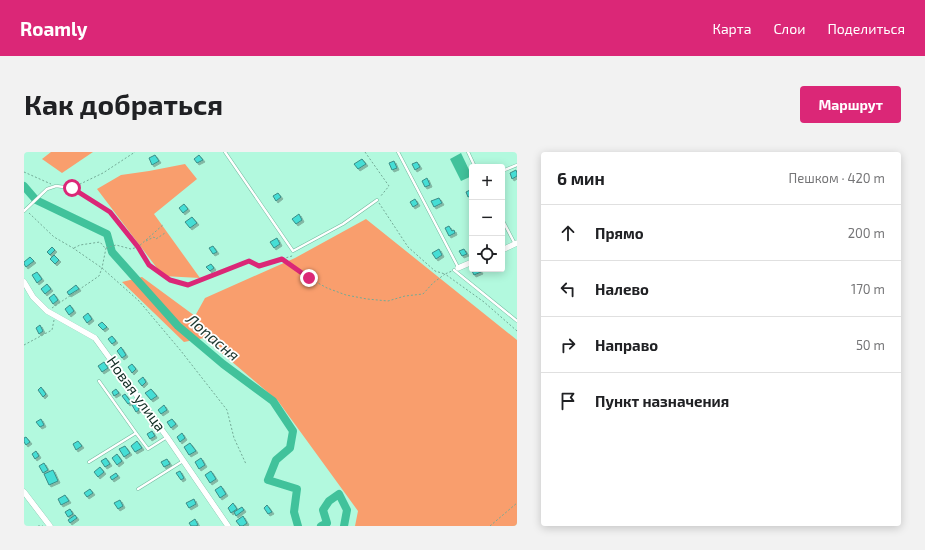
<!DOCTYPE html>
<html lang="ru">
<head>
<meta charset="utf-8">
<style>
  :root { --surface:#fff; --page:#f2f2f2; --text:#202124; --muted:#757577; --line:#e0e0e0; --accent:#db2777 }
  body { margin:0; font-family:"Exo 2",sans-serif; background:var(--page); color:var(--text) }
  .controls { position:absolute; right:12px; top:12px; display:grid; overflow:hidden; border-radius:4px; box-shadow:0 2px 10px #0003 }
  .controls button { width:36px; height:36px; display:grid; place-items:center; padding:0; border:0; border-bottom:1px solid var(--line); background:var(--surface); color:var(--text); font:20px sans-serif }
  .stop { position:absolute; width:12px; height:12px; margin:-9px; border:3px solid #db2777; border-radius:50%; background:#fff }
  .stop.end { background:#db2777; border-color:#fff; box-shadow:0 1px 4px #0008 }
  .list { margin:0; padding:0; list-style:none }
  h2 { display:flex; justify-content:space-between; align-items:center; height:52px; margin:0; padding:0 16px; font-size:17px }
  h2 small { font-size:13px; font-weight:400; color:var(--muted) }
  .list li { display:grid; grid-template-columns:26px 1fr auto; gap:12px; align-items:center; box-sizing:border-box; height:56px; padding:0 16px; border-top:1px solid var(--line) }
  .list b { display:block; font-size:15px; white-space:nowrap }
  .list em { font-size:13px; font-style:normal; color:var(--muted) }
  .icon { flex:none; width:22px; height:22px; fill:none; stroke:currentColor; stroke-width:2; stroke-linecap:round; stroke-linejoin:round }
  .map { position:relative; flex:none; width:493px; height:374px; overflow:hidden; border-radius:4px }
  header { display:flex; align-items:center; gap:24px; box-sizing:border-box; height:56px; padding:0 20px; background:var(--accent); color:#fff }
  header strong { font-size:19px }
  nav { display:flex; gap:22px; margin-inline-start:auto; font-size:14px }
  .intro { display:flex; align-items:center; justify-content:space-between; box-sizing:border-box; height:96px; padding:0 24px }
  h1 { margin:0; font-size:28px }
  .button { padding:10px 18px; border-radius:4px; background:var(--accent); color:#fff; font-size:14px; font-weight:700 }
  main { display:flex; gap:24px; padding:0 24px }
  aside { flex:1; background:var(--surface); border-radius:4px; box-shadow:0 2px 10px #0003 }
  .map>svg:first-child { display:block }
  .forest { fill:#f99e6d }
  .water { fill:#41c29b }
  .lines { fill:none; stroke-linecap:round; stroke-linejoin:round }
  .river { stroke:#41c29b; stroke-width:8 }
  .building { fill:#44ded5; stroke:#3a8c86; filter:url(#shadow) }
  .service-casing { stroke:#74baa0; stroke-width:3.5 }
  .minor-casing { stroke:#74baa0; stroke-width:6 }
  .path { stroke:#73aa96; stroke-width:1; stroke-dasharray:2 2; stroke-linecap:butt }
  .service { stroke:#fff; stroke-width:2.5 }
  .minor { stroke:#fff; stroke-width:5.5 }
  .route { stroke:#db2777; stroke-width:5 }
  .labels { text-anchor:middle; stroke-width:3.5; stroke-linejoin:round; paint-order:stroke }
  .street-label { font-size:15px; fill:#0f2c22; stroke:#fff }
  .water-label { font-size:16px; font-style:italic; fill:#1c372e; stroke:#fff }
</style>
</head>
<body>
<header>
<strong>Roamly</strong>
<nav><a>Карта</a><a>Слои</a><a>Поделиться</a></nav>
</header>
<div class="intro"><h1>Как добраться</h1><a class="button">Маршрут</a></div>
<main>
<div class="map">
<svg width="493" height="374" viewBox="0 0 493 374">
  <defs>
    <filter id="shadow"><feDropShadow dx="2" dy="2" stdDeviation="0" flood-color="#0004"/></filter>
  </defs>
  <rect width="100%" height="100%" fill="#b2f9de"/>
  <g class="forest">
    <polygon points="27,0 69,0 38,21 18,7"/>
    <polygon points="161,12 173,27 130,62 176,126 139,124 73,37 97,23 125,19"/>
    <polygon points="342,67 493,188 493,374 331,374 334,359 254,249 180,186 160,190 98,130 118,125 171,164 181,146 271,106"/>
  </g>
  <polygon class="water" points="437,1 448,24 437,29 426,7"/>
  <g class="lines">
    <g class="river">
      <polyline points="0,34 12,48 83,82 88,100 154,174 199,212 249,249 269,279 266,296 252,308 244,328 273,337 270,360 274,374"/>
      <polyline points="297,374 303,371 299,358 305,349 315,342 323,358 320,374"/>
    </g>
  </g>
  <g class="building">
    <polygon points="131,3 135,9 128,13 125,6"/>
    <polygon points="175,3 179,8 173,11 170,7"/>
    <polygon points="338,7 342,12 334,17 330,12"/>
    <polygon points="370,9 373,16 368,18 365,11"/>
    <polygon points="393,10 396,15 391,18 388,12"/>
    <polygon points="492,18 493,21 493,24 488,27 486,21"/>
    <polygon points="403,26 406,33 401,35 398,29"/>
    <polygon points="448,37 448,46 447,46 446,44 444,45 442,40"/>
    <polygon points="254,41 257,45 252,49 249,44"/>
    <polygon points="415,46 418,51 410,55 407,49"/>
    <polygon points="391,47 394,52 389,55 386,50"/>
    <polygon points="160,52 164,57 159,61 155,56"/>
    <polygon points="275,62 278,68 272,72 268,67"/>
    <polygon points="168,65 173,71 166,76 161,70"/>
    <polygon points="425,74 428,79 430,78 431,81 425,84 421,76"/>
    <polygon points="253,86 256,92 250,96 246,90"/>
    <polygon points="189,94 193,100 189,102 185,96"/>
    <polygon points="28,95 31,98 26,103 23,100"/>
    <polygon points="415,97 418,103 412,107 408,101"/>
    <polygon points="440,97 443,102 438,104 435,99"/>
    <polygon points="30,103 35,108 31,112 26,107"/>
    <polygon points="6,105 10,109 2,115 0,112 0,110"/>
    <polygon points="187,112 190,116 186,119 182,115"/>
    <polygon points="452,117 455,117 457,120 450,123 448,119"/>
    <polygon points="13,120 18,127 13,131 8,123"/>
    <polygon points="23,132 27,137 21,142 17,137"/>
    <polygon points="52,133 55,137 45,143 43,140"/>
    <polygon points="30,142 34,148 29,152 25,146"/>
    <polygon points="46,153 50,159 45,163 41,157"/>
    <polygon points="64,161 68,167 63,171 59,165"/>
    <polygon points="78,170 83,175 79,178 74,173"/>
    <polygon points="16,173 19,179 15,182 12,176"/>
    <polygon points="88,184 92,189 88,192 84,187"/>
    <polygon points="97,195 102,203 98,206 93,199"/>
    <polygon points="80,210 84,216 78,220 74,214"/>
    <polygon points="108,212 112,217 108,221 104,215"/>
    <polygon points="119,225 122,230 118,234 114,229"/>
    <polygon points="17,235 22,242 19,245 14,238"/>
    <polygon points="92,237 95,241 90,244 88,240"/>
    <polygon points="127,237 133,244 127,248 121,241"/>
    <polygon points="101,242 107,250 104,252 98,244"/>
    <polygon points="112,251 115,258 112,260 108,253"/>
    <polygon points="140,253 143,258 137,262 134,258"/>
    <polygon points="17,267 20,273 16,275 12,270"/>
    <polygon points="148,267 152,272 147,276 143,270"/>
    <polygon points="128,279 131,284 126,287 123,282"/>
    <polygon points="158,281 161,286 156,290 153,285"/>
    <polygon points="2,285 6,290 2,293 0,290 0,286"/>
    <polygon points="54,289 58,294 52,298 49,292"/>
    <polygon points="113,289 118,296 111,300 107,294"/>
    <polygon points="166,291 172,299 165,303 160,295"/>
    <polygon points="101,294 106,301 100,305 95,297"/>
    <polygon points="12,299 15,304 11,307 8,302"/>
    <polygon points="93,302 98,309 93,313 88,306"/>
    <polygon points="82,306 86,312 81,315 77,309"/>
    <polygon points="177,306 181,313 175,317 171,310"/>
    <polygon points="143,307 146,312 140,315 137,310"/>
    <polygon points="20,311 24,318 19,321 15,314"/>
    <polygon points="76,315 80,320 74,325 70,320"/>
    <polygon points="29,318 34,329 25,333 20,322"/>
    <polygon points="156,319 160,326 157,328 152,321"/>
    <polygon points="187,319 192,327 186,331 181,323"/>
    <polygon points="92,321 94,324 88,328 86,325"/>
    <polygon points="197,334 202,342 196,346 191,338"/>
    <polygon points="66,337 69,341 63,345 60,341"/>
    <polygon points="41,343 45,349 37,353 34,347"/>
    <polygon points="170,347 172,352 165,356 162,351"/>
    <polygon points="96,348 99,354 94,357 90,351"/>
    <polygon points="209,351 213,357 207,361 204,356"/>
    <polygon points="243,353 248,360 244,362 240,356"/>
    <polygon points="218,355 220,358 212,364 210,360"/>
    <polygon points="46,357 49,362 44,365 41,360"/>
    <polygon points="51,363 53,366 46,371 44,368"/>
    <polygon points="219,364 223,371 219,374 216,374 212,369"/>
    <polygon points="171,367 174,373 172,374 167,374 165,371"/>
  </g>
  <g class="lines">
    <g class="service-casing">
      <g id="service">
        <polyline points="201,0 269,99 319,72 353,48"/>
        <polyline points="374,0 434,115"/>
        <polyline points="444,0 451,15"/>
        <polyline points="478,19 493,13"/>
        <polyline points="0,59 23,37 32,34 48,36"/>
        <polyline points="478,67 491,92"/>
        <polyline points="430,118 493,169"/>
        <polyline points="75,229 112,281"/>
        <polyline points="65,310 112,281 124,297 143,285"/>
        <polyline points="114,337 159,309"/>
      </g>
    </g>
    <g class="minor-casing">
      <g id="minor">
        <polyline points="478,98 493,91"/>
        <polyline points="434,116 448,110"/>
        <polyline points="0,130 9,145 23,159 71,186 143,285 204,374"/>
        <polyline points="0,340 26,374"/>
      </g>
    </g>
    <g class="path">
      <polyline points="341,0 365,34 356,45"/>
      <polyline points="0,20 27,32"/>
      <polyline points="52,34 79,21 111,0"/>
      <polyline points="52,38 86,61 114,95 125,113 146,128 164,133 225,109 235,114 268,104 268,103"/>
      <polyline points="355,51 384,95 411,119 421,122 428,119"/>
      <polyline points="5,61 30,85 49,96 78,116 115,149 157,199 203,258 210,286 222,312"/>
      <polyline points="122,89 130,85 132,87 141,81"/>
      <polyline points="50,96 56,93 76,90 81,96"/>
      <polyline points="82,96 92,93 107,97 114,95 140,72"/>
      <polyline points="258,107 285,126 303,136 322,143 343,147 364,149 381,144 399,142 409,131 421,122 460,150 493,179"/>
      <polyline points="28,156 75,124 78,116 82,96"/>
      <polyline points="0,193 28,178 30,168"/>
      <polyline points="14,374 19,374"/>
      <polyline points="466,374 493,351"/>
    </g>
    <use href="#service" class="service"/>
    <use href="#minor" class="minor"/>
  </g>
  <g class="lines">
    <polyline class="route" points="48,36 86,60 114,95 125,113 146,128 164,133 225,109 235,114 258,107 285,126"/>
  </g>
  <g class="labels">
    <g class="street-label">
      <text transform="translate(112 242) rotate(54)" y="5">Новая улица</text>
    </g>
    <g class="water-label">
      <text transform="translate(189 185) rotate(40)" y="6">Лопасня</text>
    </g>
  </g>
</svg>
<div class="controls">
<button>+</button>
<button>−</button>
<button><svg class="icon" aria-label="locate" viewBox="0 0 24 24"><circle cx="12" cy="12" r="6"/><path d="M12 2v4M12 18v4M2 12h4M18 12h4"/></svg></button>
</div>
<div class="stop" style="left:48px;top:36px"></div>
<div class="stop end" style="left:285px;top:126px"></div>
</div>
<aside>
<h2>6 мин<small>Пешком · 420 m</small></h2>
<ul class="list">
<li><svg class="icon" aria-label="ahead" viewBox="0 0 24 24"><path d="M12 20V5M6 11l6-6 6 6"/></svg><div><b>Прямо</b></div><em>200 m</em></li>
<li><svg class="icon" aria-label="left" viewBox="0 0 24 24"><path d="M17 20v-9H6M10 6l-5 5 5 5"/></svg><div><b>Налево</b></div><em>170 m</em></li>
<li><svg class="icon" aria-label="right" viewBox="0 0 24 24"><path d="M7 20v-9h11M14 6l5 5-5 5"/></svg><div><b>Направо</b></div><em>50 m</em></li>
<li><svg class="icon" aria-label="arrive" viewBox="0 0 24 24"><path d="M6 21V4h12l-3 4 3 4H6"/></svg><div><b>Пункт назначения</b></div></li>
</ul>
</aside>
</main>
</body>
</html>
